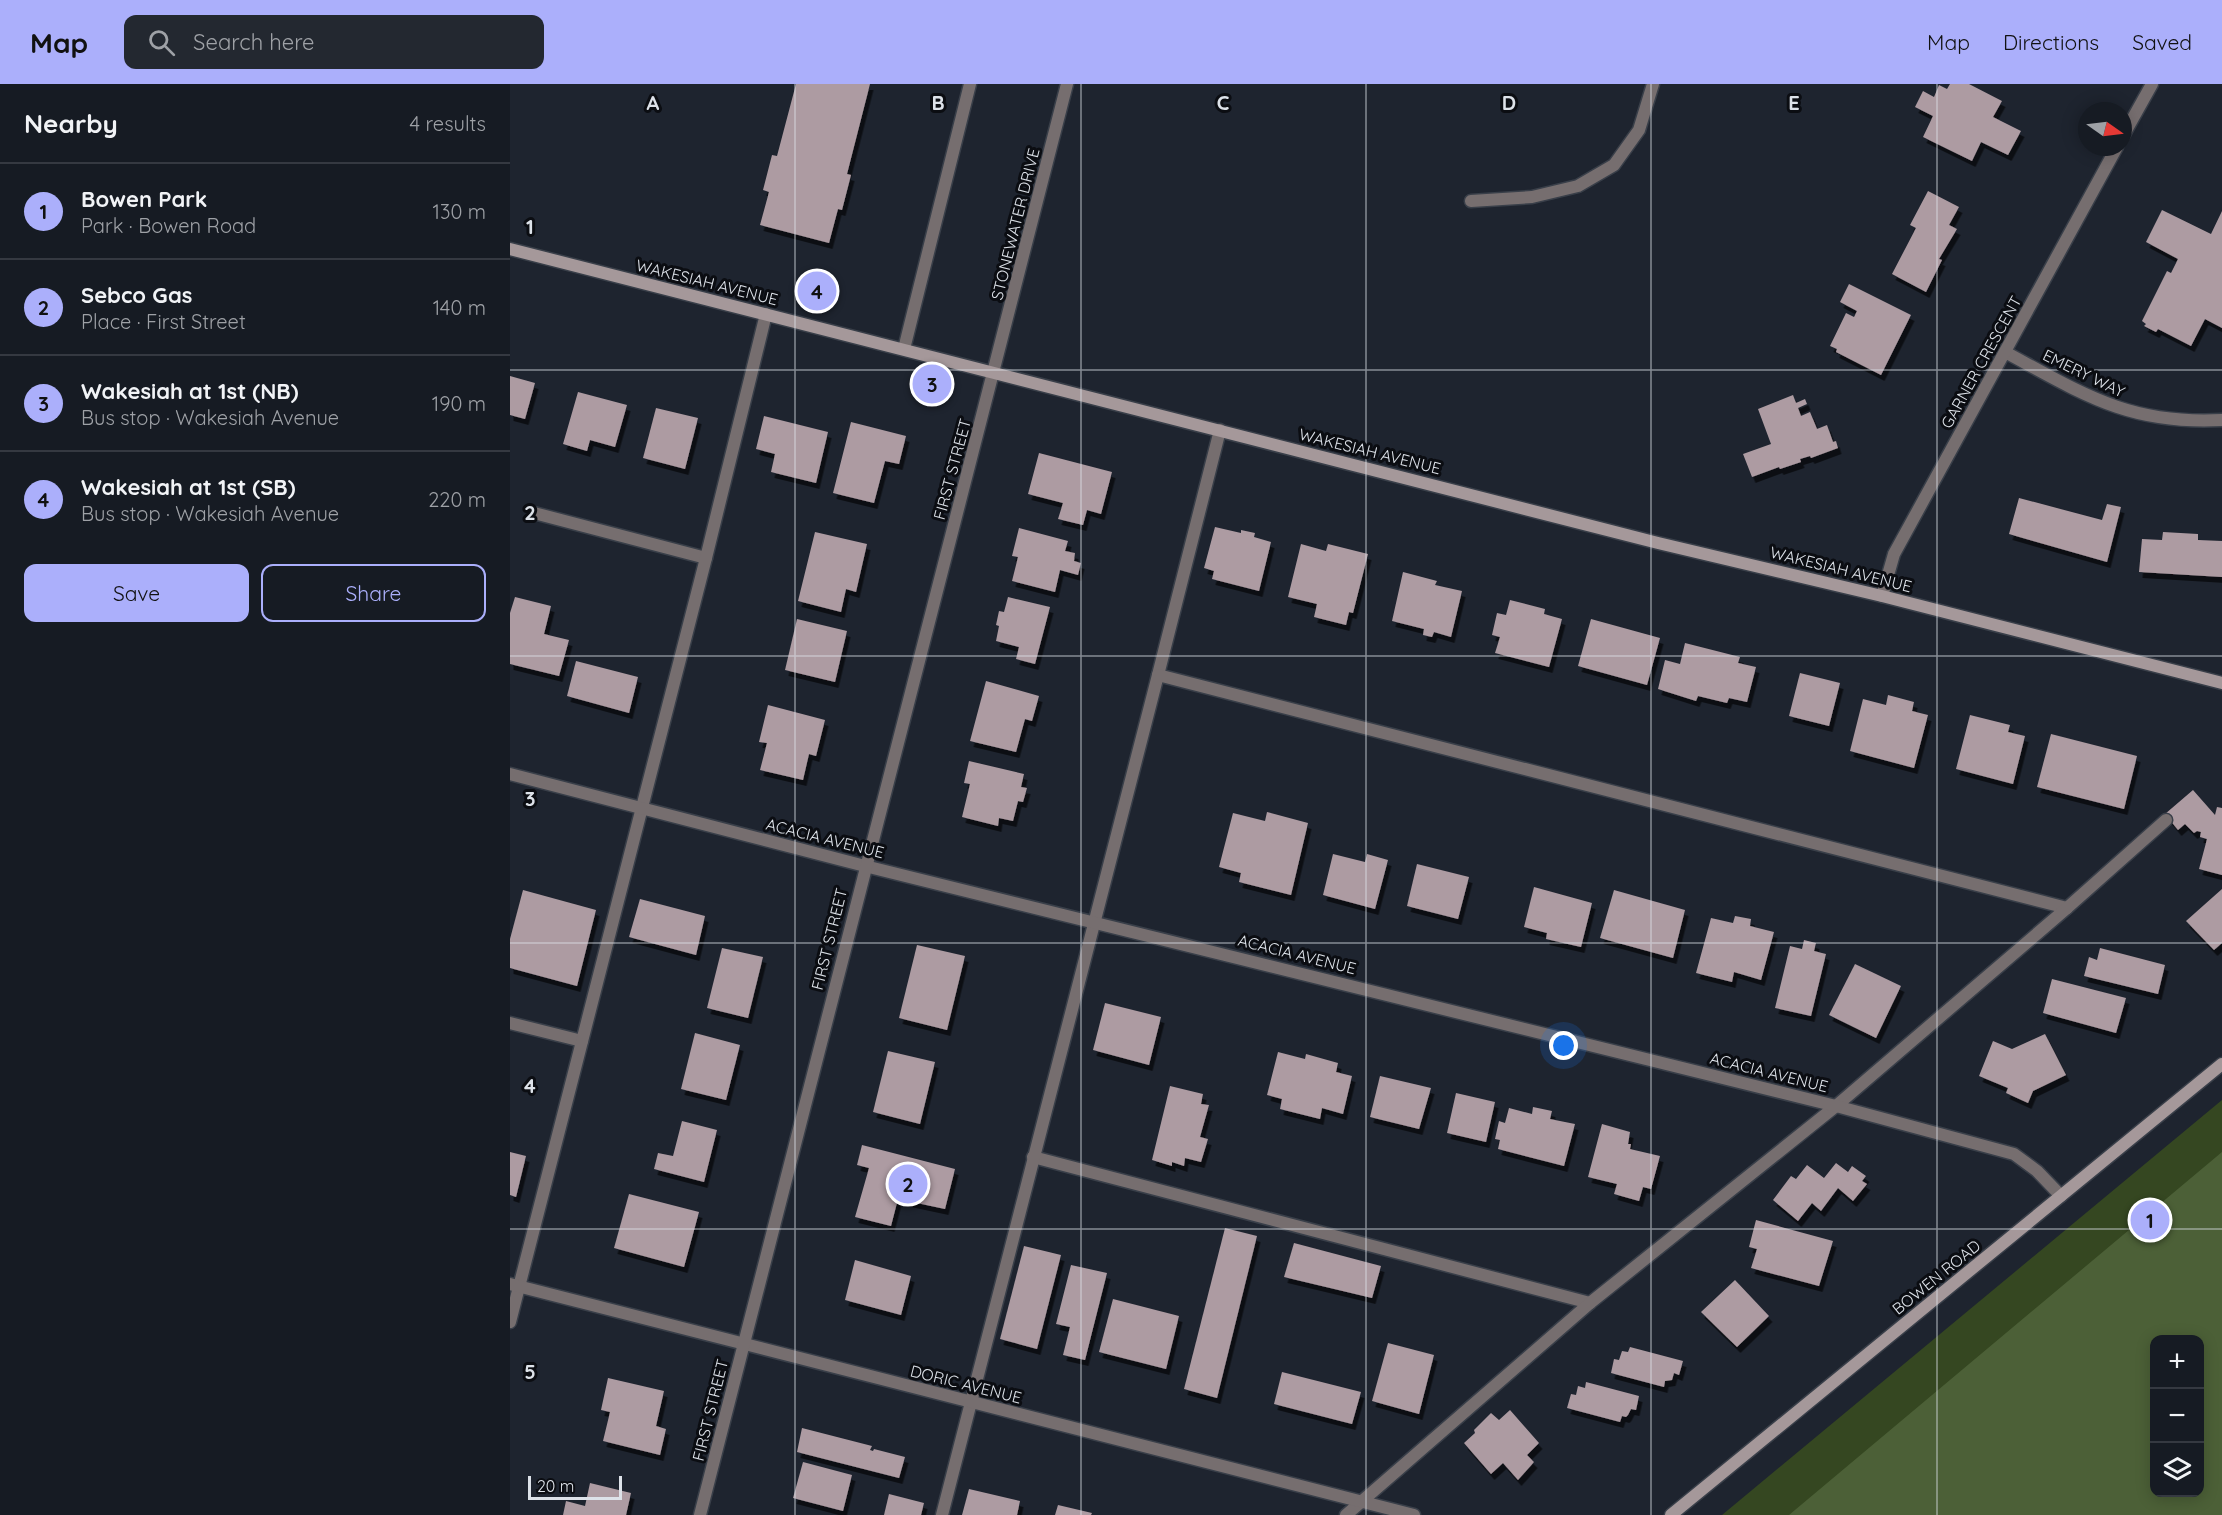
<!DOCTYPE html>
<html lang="en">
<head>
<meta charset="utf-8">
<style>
  :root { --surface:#161b23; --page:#232830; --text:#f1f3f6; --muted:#9ea1a6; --line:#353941; --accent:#abaffb }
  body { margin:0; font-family:Quicksand,sans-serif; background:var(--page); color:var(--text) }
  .controls { position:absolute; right:18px; bottom:18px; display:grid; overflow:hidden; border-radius:12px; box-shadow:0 3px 15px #0003 }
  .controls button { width:54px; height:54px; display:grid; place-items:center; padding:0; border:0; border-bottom:2px solid var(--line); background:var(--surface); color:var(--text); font:30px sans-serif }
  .compass { position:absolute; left:1568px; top:18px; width:54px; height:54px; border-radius:50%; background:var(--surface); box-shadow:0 3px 15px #0003; rotate:104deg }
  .scale { position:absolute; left:18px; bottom:15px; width:94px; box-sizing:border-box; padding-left:6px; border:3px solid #dde2e9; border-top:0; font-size:16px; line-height:21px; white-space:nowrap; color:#dde2e9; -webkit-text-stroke:4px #0b0d12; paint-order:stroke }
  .you { position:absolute; left:1054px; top:962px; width:21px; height:21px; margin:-15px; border:4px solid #fff; border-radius:50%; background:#1a73e8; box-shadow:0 0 0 9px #1a73e833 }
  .badge { display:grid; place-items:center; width:39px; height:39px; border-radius:50%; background:var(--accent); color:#111; font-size:20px; font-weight:700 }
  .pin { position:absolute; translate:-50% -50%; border:3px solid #fff; box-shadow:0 2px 6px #0006 }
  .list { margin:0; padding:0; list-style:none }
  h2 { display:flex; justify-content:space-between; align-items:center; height:78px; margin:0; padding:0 24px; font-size:26px }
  h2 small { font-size:20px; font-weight:400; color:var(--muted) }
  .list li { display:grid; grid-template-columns:39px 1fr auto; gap:18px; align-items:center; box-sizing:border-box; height:96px; padding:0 24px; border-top:2px solid var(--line) }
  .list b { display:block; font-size:22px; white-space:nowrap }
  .list p { margin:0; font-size:20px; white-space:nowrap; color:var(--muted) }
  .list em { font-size:20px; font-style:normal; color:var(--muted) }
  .actions { display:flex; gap:12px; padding:18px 24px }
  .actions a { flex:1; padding:14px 0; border:2px solid var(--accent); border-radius:12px; text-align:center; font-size:21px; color:var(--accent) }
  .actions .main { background:var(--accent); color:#111 }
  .icon { flex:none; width:33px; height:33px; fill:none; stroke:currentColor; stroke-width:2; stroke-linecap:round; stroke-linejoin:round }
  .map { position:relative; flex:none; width:1712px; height:1431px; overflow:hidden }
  header { display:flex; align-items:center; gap:36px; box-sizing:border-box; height:84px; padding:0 30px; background:var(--accent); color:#111 }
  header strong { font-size:28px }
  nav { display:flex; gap:33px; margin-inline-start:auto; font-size:21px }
  .search { width:420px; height:54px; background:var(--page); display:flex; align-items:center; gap:15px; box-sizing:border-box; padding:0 21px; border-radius:12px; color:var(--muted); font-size:22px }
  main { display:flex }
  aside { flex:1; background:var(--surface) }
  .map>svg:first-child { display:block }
  .green { fill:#354721; fill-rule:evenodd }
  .forest { fill:#4c6037; fill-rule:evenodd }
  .building { fill:#ad9ba2; filter:url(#shadow) }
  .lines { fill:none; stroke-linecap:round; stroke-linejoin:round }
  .service-casing { stroke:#393f49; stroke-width:15 }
  .minor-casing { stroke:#393f49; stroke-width:15 }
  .secondary-casing { stroke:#393f49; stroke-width:15 }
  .service { stroke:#766e6f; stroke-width:12 }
  .minor { stroke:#766e6f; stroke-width:12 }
  .secondary { stroke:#a5989a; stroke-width:12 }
  .grid { fill:none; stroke:#dde2e9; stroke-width:1.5; stroke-opacity:0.55 }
  .labels { text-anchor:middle; stroke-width:6; stroke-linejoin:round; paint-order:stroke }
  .street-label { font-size:16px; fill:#dde2e9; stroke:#0b0d12 }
  .grid-label { font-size:20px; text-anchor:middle; font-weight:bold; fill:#dde2e9; stroke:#0b0d12; stroke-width:6; stroke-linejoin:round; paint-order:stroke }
</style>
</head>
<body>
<header>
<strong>Map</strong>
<div class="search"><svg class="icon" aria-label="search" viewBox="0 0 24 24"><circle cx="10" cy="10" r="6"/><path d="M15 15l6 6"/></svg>Search here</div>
<nav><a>Map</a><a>Directions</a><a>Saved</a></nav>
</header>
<main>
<aside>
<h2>Nearby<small>4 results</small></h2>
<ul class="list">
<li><span class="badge">1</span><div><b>Bowen Park</b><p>Park · Bowen Road</p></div><em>130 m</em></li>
<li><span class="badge">2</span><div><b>Sebco Gas</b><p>Place · First Street</p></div><em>140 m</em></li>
<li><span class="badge">3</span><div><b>Wakesiah at 1st (NB)</b><p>Bus stop · Wakesiah Avenue</p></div><em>190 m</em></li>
<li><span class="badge">4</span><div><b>Wakesiah at 1st (SB)</b><p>Bus stop · Wakesiah Avenue</p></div><em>220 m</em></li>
</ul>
<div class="actions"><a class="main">Save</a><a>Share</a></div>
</aside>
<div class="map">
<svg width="1712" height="1431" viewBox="0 0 1712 1431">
  <defs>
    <filter id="shadow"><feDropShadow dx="3.5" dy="6" stdDeviation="0" flood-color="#0009"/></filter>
  </defs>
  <rect width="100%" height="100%" fill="#1e242f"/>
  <path class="green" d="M1712 1016V1431H1212ZM1644 1256H1690V1408H1644Z"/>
  <path class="forest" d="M1712 1068V1431H1279ZM1644 1256H1690V1408H1644Z"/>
  <g class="building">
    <polygon points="286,0 360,0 337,90 341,91 332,126 328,125 319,159 250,141 259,108 253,106 262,71 267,72"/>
    <polygon points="1440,0 1459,0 1492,17 1483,33 1511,47 1498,71 1471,58 1462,77 1413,53 1423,32 1405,23 1413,7 1424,13 1429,1 1437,5"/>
    <polygon points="1418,107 1449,123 1439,141 1447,145 1429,175 1432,176 1416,208 1382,190 1406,144 1400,141"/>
    <polygon points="1652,126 1701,150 1712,127 1712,244 1695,235 1681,262 1648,245 1646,248 1634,242 1636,240 1632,237 1657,187 1661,189 1668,175 1636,158"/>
    <polygon points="1339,200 1401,231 1371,291 1326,268 1327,265 1320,262 1336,229 1344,233 1347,227 1330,218"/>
    <polygon points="0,292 25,299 15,335 0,331"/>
    <polygon points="68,308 117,321 105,363 80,356 77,367 53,360"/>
    <polygon points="1283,311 1286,319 1295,315 1297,320 1288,324 1291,332 1300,328 1307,345 1317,341 1323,358 1326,357 1328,364 1301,374 1300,372 1290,375 1291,378 1270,385 1269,383 1242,393 1233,370 1261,360 1248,325"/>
    <polygon points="146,324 188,334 175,385 133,374"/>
    <polygon points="254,332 318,348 306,399 261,388 265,370 246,365"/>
    <polygon points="341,338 396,352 389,380 375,377 364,419 323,409"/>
    <polygon points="529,369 602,388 591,430 577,426 573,441 548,435 553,419 518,410"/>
    <polygon points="1509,414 1592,436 1597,420 1611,423 1597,478 1499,450"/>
    <polygon points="705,443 731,449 731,446 745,449 744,453 761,458 749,507 702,495 704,487 694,484"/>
    <polygon points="509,444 558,457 555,467 565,469 564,477 571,479 568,491 550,486 545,508 502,497 508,473 502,472"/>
    <polygon points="305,448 357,460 346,508 336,505 331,528 288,517"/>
    <polygon points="1653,448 1688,450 1688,456 1712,457 1712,493 1629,488 1632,455 1652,456"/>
    <polygon points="791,460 816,467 818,460 858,470 843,529 839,528 836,541 804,533 807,520 778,513"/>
    <polygon points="893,488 927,497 925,501 952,507 941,553 924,548 922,553 913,551 914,545 882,537"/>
    <polygon points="5,513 41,522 34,550 59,556 49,592 0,580 0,529"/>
    <polygon points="498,513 540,523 525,580 506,575 509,563 486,557 489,542 486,541 489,527 494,528"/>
    <polygon points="1000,516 1035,525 1034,530 1052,535 1039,583 985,569 990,553 982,551 987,529 996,531"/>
    <polygon points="287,535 337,547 325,598 275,586"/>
    <polygon points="1081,535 1150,554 1137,601 1068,582"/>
    <polygon points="1175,559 1230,573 1228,579 1246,583 1237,618 1219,614 1217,619 1188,612 1186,617 1148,605 1155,576 1170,580"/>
    <polygon points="66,577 128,593 119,629 57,612"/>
    <polygon points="1290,589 1330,599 1319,642 1279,632"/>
    <polygon points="476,597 529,612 522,637 515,635 506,668 460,657"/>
    <polygon points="1378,611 1404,618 1402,627 1418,631 1404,684 1340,667 1353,615 1376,621"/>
    <polygon points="258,621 315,636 306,672 299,670 293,696 250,686 257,659 249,658"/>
    <polygon points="1460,631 1500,641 1498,648 1515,652 1503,700 1446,685"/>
    <polygon points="1541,650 1627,672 1614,725 1527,703"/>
    <polygon points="459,677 514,690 511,703 517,704 513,718 508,717 503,737 489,734 488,742 452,733 460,700 454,699"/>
    <polygon points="1683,706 1705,731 1707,723 1712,724 1712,791 1689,785 1697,755 1690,753 1691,748 1687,747 1684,749 1675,740 1668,746 1655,730"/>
    <polygon points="757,728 798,739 781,811 729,798 731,789 709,783 723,729 755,737"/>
    <polygon points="823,770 855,778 857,770 878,776 865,825 813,811"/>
    <polygon points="907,780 959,793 948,835 897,822"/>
    <polygon points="1024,803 1082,819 1071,863 1036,855 1037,849 1014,843"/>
    <polygon points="1712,805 1712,859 1704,866 1676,837"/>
    <polygon points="13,806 86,826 67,902 0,884 0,855"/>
    <polygon points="1104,806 1175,826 1163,874 1090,854"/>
    <polygon points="130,815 195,832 186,871 119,853"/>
    <polygon points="1225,832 1241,835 1240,842 1264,848 1251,896 1224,888 1222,898 1186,889 1201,834 1223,839"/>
    <polygon points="1294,856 1306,859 1304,867 1316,870 1301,932 1265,924 1280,862 1292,865"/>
    <polygon points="407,861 455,872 437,946 389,934"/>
    <polygon points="212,864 253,873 238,934 197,924"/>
    <polygon points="1590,864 1655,881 1648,910 1574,892 1579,873 1587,876"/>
    <polygon points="1345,880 1391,902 1366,954 1319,931"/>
    <polygon points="1542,895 1616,914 1606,949 1533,929"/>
    <polygon points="595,919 651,933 639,981 583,966"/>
    <polygon points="185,949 230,961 216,1016 171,1005"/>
    <polygon points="1535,950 1556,991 1523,1007 1518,1019 1496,1009 1498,1004 1469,992 1483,957 1502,965"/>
    <polygon points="378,967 425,978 410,1040 363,1028"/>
    <polygon points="768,968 795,975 796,970 828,979 826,988 842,992 833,1030 812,1024 810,1035 770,1025 772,1015 757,1011"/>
    <polygon points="870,992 921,1004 909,1045 860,1033"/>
    <polygon points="660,1002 693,1010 691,1020 699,1021 690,1053 698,1055 691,1078 675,1074 674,1082 662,1078 662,1082 642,1076"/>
    <polygon points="946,1009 985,1018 976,1058 937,1049"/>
    <polygon points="1023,1023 1042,1027 1040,1035 1065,1040 1054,1082 988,1065 990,1056 985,1055 989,1037 995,1039 999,1024 1022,1030"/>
    <polygon points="172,1037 207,1046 194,1098 144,1085 148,1069 163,1072"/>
    <polygon points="1092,1040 1120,1048 1118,1060 1121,1060 1120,1065 1150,1072 1141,1105 1133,1103 1129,1117 1104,1110 1107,1100 1078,1093"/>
    <polygon points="352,1061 445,1085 435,1125 388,1115 381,1142 345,1133 359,1084 347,1081"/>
    <polygon points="0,1068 16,1072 6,1113 0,1111"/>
    <polygon points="1326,1079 1338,1088 1342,1082 1356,1092 1352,1097 1357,1100 1343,1117 1328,1104 1311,1127 1302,1119 1288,1137 1263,1116 1281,1092 1286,1095 1297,1081 1314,1094"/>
    <polygon points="119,1110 189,1128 174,1183 104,1164"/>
    <polygon points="1246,1136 1323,1157 1309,1202 1241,1184 1247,1165 1239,1163"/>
    <polygon points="715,1144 747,1152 707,1314 674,1305"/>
    <polygon points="784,1159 871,1182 862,1214 774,1193"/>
    <polygon points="514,1162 551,1171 527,1265 490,1255"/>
    <polygon points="345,1176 401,1192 391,1231 335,1216"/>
    <polygon points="561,1181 597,1189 575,1276 553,1271 560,1243 546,1240"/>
    <polygon points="1225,1196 1259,1232 1227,1263 1191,1228"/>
    <polygon points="603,1215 669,1232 656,1285 589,1268"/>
    <polygon points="878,1259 924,1271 909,1330 862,1317"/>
    <polygon points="1120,1263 1173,1277 1169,1291 1164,1289 1162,1296 1155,1297 1154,1303 1101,1289 1104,1275 1109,1276 1112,1267 1118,1268"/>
    <polygon points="772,1288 851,1308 842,1340 764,1320"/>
    <polygon points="98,1294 154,1307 146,1342 156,1345 150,1371 93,1357 100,1328 91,1326"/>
    <polygon points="1076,1298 1129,1312 1126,1326 1121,1325 1118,1331 1116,1333 1112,1332 1110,1338 1057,1324 1061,1310 1066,1311 1068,1302 1075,1304"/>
    <polygon points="1000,1326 1029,1359 1017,1371 1024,1378 1008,1396 993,1379 981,1390 954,1359 965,1349 964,1346 981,1329 989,1336"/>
    <polygon points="292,1344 362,1362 360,1366 363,1367 364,1365 395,1373 389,1394 287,1368"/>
    <polygon points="293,1378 342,1391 333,1427 283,1414"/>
    <polygon points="80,1399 121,1409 116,1431 53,1431 56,1417 75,1422"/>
    <polygon points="459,1405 510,1417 507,1431 452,1431"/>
    <polygon points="379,1410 414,1419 411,1431 374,1431"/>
    <polygon points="548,1421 582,1429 581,1431 545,1431"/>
  </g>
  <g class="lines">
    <g class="service-casing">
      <g id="service">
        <polyline points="394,265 460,0"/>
        <polyline points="24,429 196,474"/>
        <polyline points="648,591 710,346"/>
        <polyline points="0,939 72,957"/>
        <polyline points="523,1073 1080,1219"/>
        <polyline points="0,1238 196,474 256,230"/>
        <polyline points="432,1431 648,591 1557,824"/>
        <polyline points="836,1431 1080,1219 1326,1022 1557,824 1656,736"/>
      </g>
    </g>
    <g class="minor-casing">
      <g id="minor">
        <polyline points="1613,52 1642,0"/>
        <polyline points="961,117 1022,113 1068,102 1104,81 1129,46 1143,0"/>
        <path d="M1495 268C1573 310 1619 341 1712 336"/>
        <polyline points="1372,512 1384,470 1607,63"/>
        <polyline points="0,690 355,782 1326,1022 1504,1070 1527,1087 1551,1112"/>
        <polyline points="0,1200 904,1431"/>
        <polyline points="190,1431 557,0"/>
      </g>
    </g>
    <g class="secondary-casing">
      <g id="secondary">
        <polyline points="0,165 1148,459 1372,512 1712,599"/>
        <polyline points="1161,1431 1712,980"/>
      </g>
    </g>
    <use href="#service" class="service"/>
    <use href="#minor" class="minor"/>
    <use href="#secondary" class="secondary"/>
  </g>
  <path class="grid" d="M285 0V1431M571 0V1431M856 0V1431M1141 0V1431M1427 0V1431M0 286H1712M0 572H1712M0 859H1712M0 1145H1712"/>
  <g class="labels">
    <g class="street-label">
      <text transform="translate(505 140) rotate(-76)" y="6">STONEWATER DRIVE</text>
      <text transform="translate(197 198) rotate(14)" y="6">WAKESIAH AVENUE</text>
      <text transform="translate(1471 278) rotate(-61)" y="6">GARNER CRESCENT</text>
      <text transform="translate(1574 289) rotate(26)" y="6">EMERY WAY</text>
      <text transform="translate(860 367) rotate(14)" y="6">WAKESIAH AVENUE</text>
      <text transform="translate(442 385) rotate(-75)" y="6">FIRST STREET</text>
      <text transform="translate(1331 485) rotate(14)" y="6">WAKESIAH AVENUE</text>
      <text transform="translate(315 754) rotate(14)" y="6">ACACIA AVENUE</text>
      <text transform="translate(319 855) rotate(-76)" y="6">FIRST STREET</text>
      <text transform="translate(787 870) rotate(14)" y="6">ACACIA AVENUE</text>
      <text transform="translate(1259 988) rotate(14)" y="6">ACACIA AVENUE</text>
      <text transform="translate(1426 1193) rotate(-39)" y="6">BOWEN ROAD</text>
      <text transform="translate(456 1300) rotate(14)" y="6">DORIC AVENUE</text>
      <text transform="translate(200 1326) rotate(-76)" y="6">FIRST STREET</text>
    </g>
  </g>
  <g class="grid-label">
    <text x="143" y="26">A</text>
    <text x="428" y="26">B</text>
    <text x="713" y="26">C</text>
    <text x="999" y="26">D</text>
    <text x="1284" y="26">E</text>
    <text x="20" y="150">1</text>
    <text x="20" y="436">2</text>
    <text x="20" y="722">3</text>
    <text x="20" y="1009">4</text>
    <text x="20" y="1295">5</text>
  </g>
</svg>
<div class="controls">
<button>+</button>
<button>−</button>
<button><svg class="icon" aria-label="layers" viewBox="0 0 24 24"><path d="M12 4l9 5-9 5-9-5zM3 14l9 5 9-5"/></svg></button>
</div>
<svg class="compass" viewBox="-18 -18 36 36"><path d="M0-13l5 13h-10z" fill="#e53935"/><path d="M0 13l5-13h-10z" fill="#9ea1a6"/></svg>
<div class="scale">20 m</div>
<div class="you"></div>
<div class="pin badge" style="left:1640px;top:1136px">1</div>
<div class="pin badge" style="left:398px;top:1100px">2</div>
<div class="pin badge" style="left:422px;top:300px">3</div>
<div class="pin badge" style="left:307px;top:207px">4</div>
</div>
</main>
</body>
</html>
